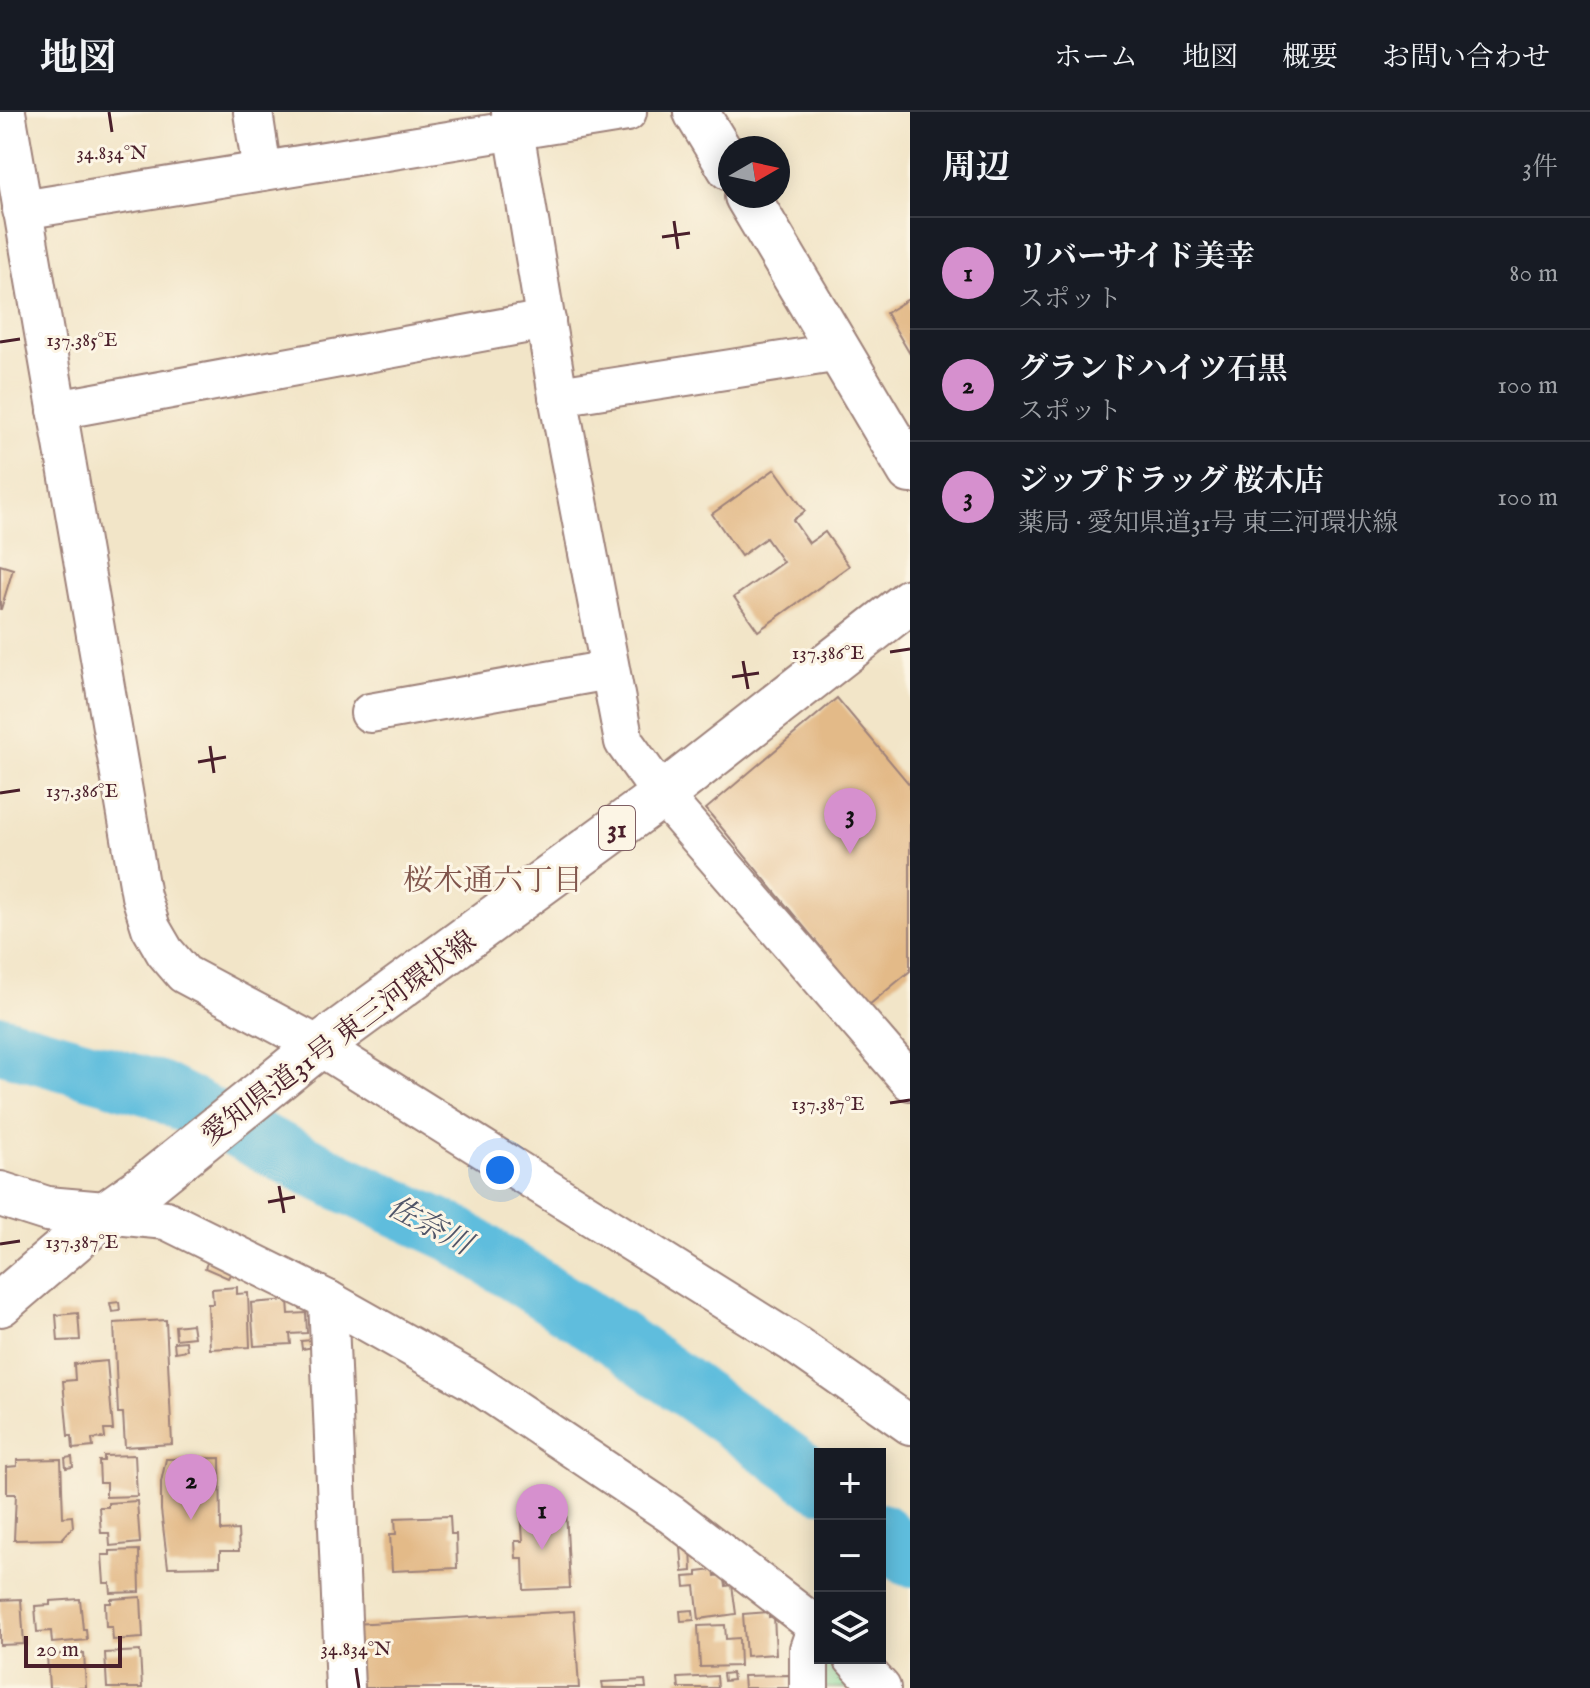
<!DOCTYPE html>
<html lang="ja">
<head>
<meta charset="utf-8">
<style>
  :root { --surface:#171b24; --page:#20242c; --text:#f1f3f6; --muted:#9ea1a6; --line:#363941; --accent:#d690ce }
  body { margin:0; font-family:"IM FELL English","Noto Serif JP",serif; background:var(--page); color:var(--text) }
  .controls { position:absolute; right:24px; bottom:24px; display:grid; overflow:hidden; border-radius:0px; box-shadow:0 4px 20px #0003 }
  .controls button { width:72px; height:72px; display:grid; place-items:center; padding:0; border:0; border-bottom:2px solid var(--line); background:var(--surface); color:var(--text); font:40px sans-serif }
  .compass { position:absolute; left:718px; top:24px; width:72px; height:72px; border-radius:50%; background:var(--surface); box-shadow:0 4px 20px #0003; rotate:81deg }
  .scale { position:absolute; left:24px; bottom:20px; width:98px; box-sizing:border-box; padding-left:8px; border:4px solid #4a1f2b; border-top:0; font-size:22px; line-height:28px; white-space:nowrap; color:#4a1f2b; -webkit-text-stroke:6px #fcf5e5; paint-order:stroke }
  .you { position:absolute; left:500px; top:1058px; width:28px; height:28px; margin:-20px; border:6px solid #fff; border-radius:50%; background:#1a73e8; box-shadow:0 0 0 12px #1a73e833 }
  .badge { display:grid; place-items:center; width:52px; height:52px; border-radius:50%; background:var(--accent); color:#111; font-size:26px; font-weight:700 }
  .pin { position:absolute; translate:-50% -66px; filter:drop-shadow(0 2px 4px #0008) }
  .pin::after { content:''; position:absolute; top:42px; width:28px; height:24px; background:inherit; clip-path:polygon(0 0,100% 0,50% 100%) }
  .list { margin:0; padding:0; list-style:none }
  h2 { display:flex; justify-content:space-between; align-items:center; height:104px; margin:0; padding:0 32px; font-size:34px }
  h2 small { font-size:26px; font-weight:400; color:var(--muted) }
  .list li { display:grid; grid-template-columns:52px 1fr auto; gap:24px; align-items:center; box-sizing:border-box; height:112px; padding:0 32px; border-top:2px solid var(--line) }
  .list b { display:block; font-size:30px; white-space:nowrap }
  .list p { margin:0; font-size:26px; white-space:nowrap; color:var(--muted) }
  .list em { font-size:26px; font-style:normal; color:var(--muted) }
  .icon { flex:none; width:44px; height:44px; fill:none; stroke:currentColor; stroke-width:2; stroke-linecap:round; stroke-linejoin:round }
  .map { position:relative; flex:none; width:910px; height:1576px; overflow:hidden }
  header { display:flex; align-items:center; gap:48px; box-sizing:border-box; height:112px; padding:0 40px; background:var(--surface); border-bottom:2px solid var(--line) }
  header strong { font-size:38px }
  nav { display:flex; gap:44px; margin-inline-start:auto; font-size:28px }
  main { display:flex }
  aside { flex:1; background:var(--surface) }
  .map>svg:first-child { display:block }
  .green { fill:#8bde9f; stroke:#6a7e65; stroke-width:2 }
  .lines { fill:none; stroke-linecap:round; stroke-linejoin:round }
  .river { stroke:#5ebddd; stroke-width:58 }
  .building { fill:#e3ba88 }
  .street-casing { stroke:#9e827a; stroke-width:42 }
  .secondary-casing { stroke:#9e827a; stroke-width:48 }
  .primary-casing { stroke:#9e827a; stroke-width:48 }
  .street { stroke:#fff; stroke-width:38 }
  .secondary { stroke:#fff; stroke-width:44 }
  .primary { stroke:#fff; stroke-width:44 }
  .ticks { fill:none; stroke:#4a1f2b; stroke-width:3 }
  .labels { text-anchor:middle; stroke-width:6; stroke-linejoin:round; paint-order:stroke }
  .shield { fill:#fcf5e5; stroke:#7f5f63; stroke-width:2 }
  .shield-label { font-size:26px; font-weight:bold; fill:#4a1f2b }
  .street-label { font-size:28px; fill:#4a1f2b; stroke:#fcf5e5 }
  .neighbourhood-label { font-size:30px; fill:#80554c; stroke:#fcf5e5 }
  .water-label { font-size:30px; font-style:italic; fill:#515669; stroke:#fcf5e5 }
  .ticks-label { font-size:20px; text-anchor:middle; fill:#4a1f2b; stroke:#fcf5e5; stroke-width:6; stroke-linejoin:round; paint-order:stroke }
</style>
</head>
<body>
<header>
<strong>地図</strong>
<nav><a>ホーム</a><a>地図</a><a>概要</a><a>お問い合わせ</a></nav>
</header>
<main>
<div class="map">
<svg width="910" height="1576" viewBox="0 0 910 1576">
  <rect width="100%" height="100%" fill="#fcf5e5"/>
  <filter id="ink" filterUnits="userSpaceOnUse"><feTurbulence type="fractalNoise" baseFrequency=".0125" numOctaves="2"/><feDisplacementMap in="SourceGraphic" scale="16" xChannelSelector="R" yChannelSelector="G"/><feConvolveMatrix kernelMatrix="1 2 1 2 8 2 1 2 1" color-interpolation-filters="sRGB"/></filter>
  <filter id="wash" filterUnits="userSpaceOnUse"><feTurbulence type="fractalNoise" baseFrequency=".006" numOctaves="4" result="noise"/><feDisplacementMap in="SourceGraphic" scale="32" xChannelSelector="R" yChannelSelector="G"/><feGaussianBlur stdDeviation="1.8" result="paint"/><feColorMatrix in="noise" values="0 0 0 0 0 0 0 0 0 0 0 0 0 0 0 0 0 1.4 0 .05"/><feComposite in="paint" operator="in"/></filter>
  <g filter="url(#wash)">
    <rect width="100%" height="100%" fill="#f2e5c8"/>
    <polygon class="green" points="836,1546 867,1576 823,1576 822,1549"/>
    <g class="lines">
      <g class="river">
        <polyline points="0,932 156,977 337,1068 454,1122 612,1223 820,1371"/>
        <polyline points="880,1420 910,1446"/>
      </g>
    </g>
    <g id="blocks">
      <g class="building">
        <polygon points="910,186 910,242 886,201"/>
        <polygon points="775,357 805,399 793,408 809,431 825,420 849,454 758,519 734,485 783,450 766,426 741,444 712,402"/>
        <polygon points="0,453 13,457 1,497 0,497"/>
        <polygon points="837,586 910,673 910,859 869,893 706,697"/>
        <polygon points="209,1146 233,1157 228,1166 205,1156"/>
        <polygon points="237,1175 237,1182 248,1181 250,1235 210,1237 208,1192 213,1192 212,1177"/>
        <polygon points="288,1188 289,1202 306,1201 307,1221 290,1222 291,1232 254,1234 251,1191"/>
        <polygon points="119,1190 120,1199 112,1200 110,1191"/>
        <polygon points="78,1201 80,1228 58,1229 56,1203"/>
        <polygon points="166,1208 172,1332 125,1335 123,1301 118,1301 114,1211"/>
        <polygon points="192,1212 194,1225 176,1227 175,1214"/>
        <polygon points="312,1228 314,1235 302,1237 301,1229"/>
        <polygon points="186,1229 187,1238 175,1240 174,1230"/>
        <polygon points="107,1249 113,1318 104,1318 105,1326 92,1327 93,1335 73,1337 72,1324 68,1324 63,1269 75,1268 74,1252"/>
        <polygon points="135,1343 137,1384 106,1385 106,1371 100,1371 99,1349 104,1349 104,1344"/>
        <polygon points="72,1345 73,1355 66,1356 65,1346"/>
        <polygon points="220,1346 221,1419 238,1418 239,1439 220,1439 220,1454 168,1455 161,1398 161,1370 166,1347"/>
        <polygon points="61,1347 63,1405 72,1404 73,1415 62,1427 14,1428 16,1382 7,1382 7,1355 17,1354 17,1348"/>
        <polygon points="137,1389 140,1431 110,1434 109,1421 101,1421 99,1395 108,1395 108,1391"/>
        <polygon points="566,1396 570,1476 524,1478 523,1446 516,1446 515,1429 523,1429 521,1399"/>
        <polygon points="450,1404 451,1422 456,1422 457,1456 392,1459 390,1422 396,1422 395,1406"/>
        <polygon points="691,1435 692,1459 683,1460 681,1436"/>
        <polygon points="139,1438 140,1480 111,1481 110,1471 104,1471 102,1443 110,1443 110,1439"/>
        <polygon points="714,1458 715,1464 724,1463 726,1474 732,1473 736,1502 699,1507 695,1474 685,1475 684,1465 697,1464 697,1460"/>
        <polygon points="141,1485 143,1526 113,1528 112,1515 106,1515 105,1491 111,1491 111,1487"/>
        <polygon points="21,1487 24,1532 0,1533 0,1488"/>
        <polygon points="80,1487 83,1517 86,1517 87,1528 52,1531 51,1519 37,1520 35,1494 50,1493 50,1489"/>
        <polygon points="693,1498 694,1508 681,1509 680,1499"/>
        <polygon points="574,1499 579,1576 357,1576 354,1512"/>
        <polygon points="769,1500 769,1505 774,1504 776,1542 746,1544 743,1502"/>
        <polygon points="725,1513 726,1527 739,1526 740,1554 700,1555 698,1514"/>
        <polygon points="140,1539 142,1576 107,1576 105,1541"/>
        <polygon points="84,1541 86,1576 49,1576 47,1543"/>
        <polygon points="732,1561 733,1568 724,1569 723,1562"/>
        <polygon points="789,1563 789,1576 744,1576 743,1564"/>
        <polygon points="717,1564 718,1576 679,1576 678,1566"/>
        <polygon points="645,1568 646,1576 603,1576 602,1570"/>
      </g>
    </g>
  </g>
  <g filter="url(#ink)">
    <use href="#blocks" fill-opacity="0" stroke="#9e827a" stroke-width="2"/>
    <g class="lines">
      <g class="street-casing">
        <g id="street">
          <polyline points="6,0 141,784 151,816 165,840 184,862 319,934 793,1231 910,1313"/>
          <polyline points="253,0 262,59"/>
          <polyline points="511,0 558,284 624,630 662,683 910,969"/>
          <polyline points="22,98 627,0"/>
          <polyline points="558,284 840,240"/>
          <polyline points="57,298 546,208"/>
          <polyline points="370,601 609,558"/>
          <polyline points="105,1102 166,1108 328,1188 472,1269 672,1403 820,1517"/>
          <polyline points="328,1188 345,1576"/>
          <polyline points="853,1546 881,1576"/>
          <polyline points="809,1576 809,1537 817,1514"/>
        </g>
      </g>
      <g class="secondary-casing">
        <g id="secondary">
          <polyline points="696,0 730,56"/>
          <polyline points="747,84 910,359"/>
          <polyline points="0,1082 47,1097 105,1102"/>
        </g>
      </g>
      <g class="primary-casing">
        <polyline id="primary" points="0,1192 105,1102 149,1071 319,934 662,683 910,489"/>
      </g>
      <use href="#street" class="street"/>
      <use href="#secondary" class="secondary"/>
      <use href="#primary" class="primary"/>
    </g>
  </g>
  <path class="ticks" d="M109 0 112 20M674 109 678 137M662 125 690 121M0 230 20 227M890 540 910 537M743 549 748 577M732 565 759 561M210 634 214 661M198 650 226 645M0 681 20 678M890 991 910 988M279 1074 284 1101M268 1090 295 1085M0 1132 20 1129M356 1556 359 1576"/>
  <g class="labels">
    <rect class="shield" x="599" y="694" width="36" height="44" rx="6"/>
    <g class="shield-label">
      <text x="617" y="725">31</text>
    </g>
    <g class="street-label">
      <text transform="translate(338 925) rotate(-37)" y="10">愛知県道31号 東三河環状線</text>
    </g>
    <g class="neighbourhood-label">
      <text x="493" y="778">桜木通六丁目</text>
    </g>
    <g class="water-label">
      <text transform="translate(430 1113) rotate(28)" y="10">佐奈川</text>
    </g>
  </g>
  <g class="ticks-label">
    <text x="112" y="47">34.834°N</text>
    <text x="82" y="234">137.385°E</text>
    <text x="828" y="547">137.386°E</text>
    <text x="82" y="685">137.386°E</text>
    <text x="828" y="998">137.387°E</text>
    <text x="82" y="1136">137.387°E</text>
    <text x="356" y="1543">34.834°N</text>
  </g>
</svg>
<div class="controls">
<button>+</button>
<button>−</button>
<button><svg class="icon" aria-label="layers" viewBox="0 0 24 24"><path d="M12 4l9 5-9 5-9-5zM3 14l9 5 9-5"/></svg></button>
</div>
<svg class="compass" viewBox="-18 -18 36 36"><path d="M0-13l5 13h-10z" fill="#e53935"/><path d="M0 13l5-13h-10z" fill="#9ea1a6"/></svg>
<div class="scale">20 m</div>
<div class="you"></div>
<div class="pin badge" style="left:542px;top:1438px">1</div>
<div class="pin badge" style="left:191px;top:1408px">2</div>
<div class="pin badge" style="left:850px;top:742px">3</div>
</div>
<aside>
<h2>周辺<small>3件</small></h2>
<ul class="list">
<li><span class="badge">1</span><div><b>リバーサイド美幸</b><p>スポット</p></div><em>80 m</em></li>
<li><span class="badge">2</span><div><b>グランドハイツ石黒</b><p>スポット</p></div><em>100 m</em></li>
<li><span class="badge">3</span><div><b>ジップドラッグ 桜木店</b><p>薬局 · 愛知県道31号 東三河環状線</p></div><em>100 m</em></li>
</ul>
</aside>
</main>
</body>
</html>
